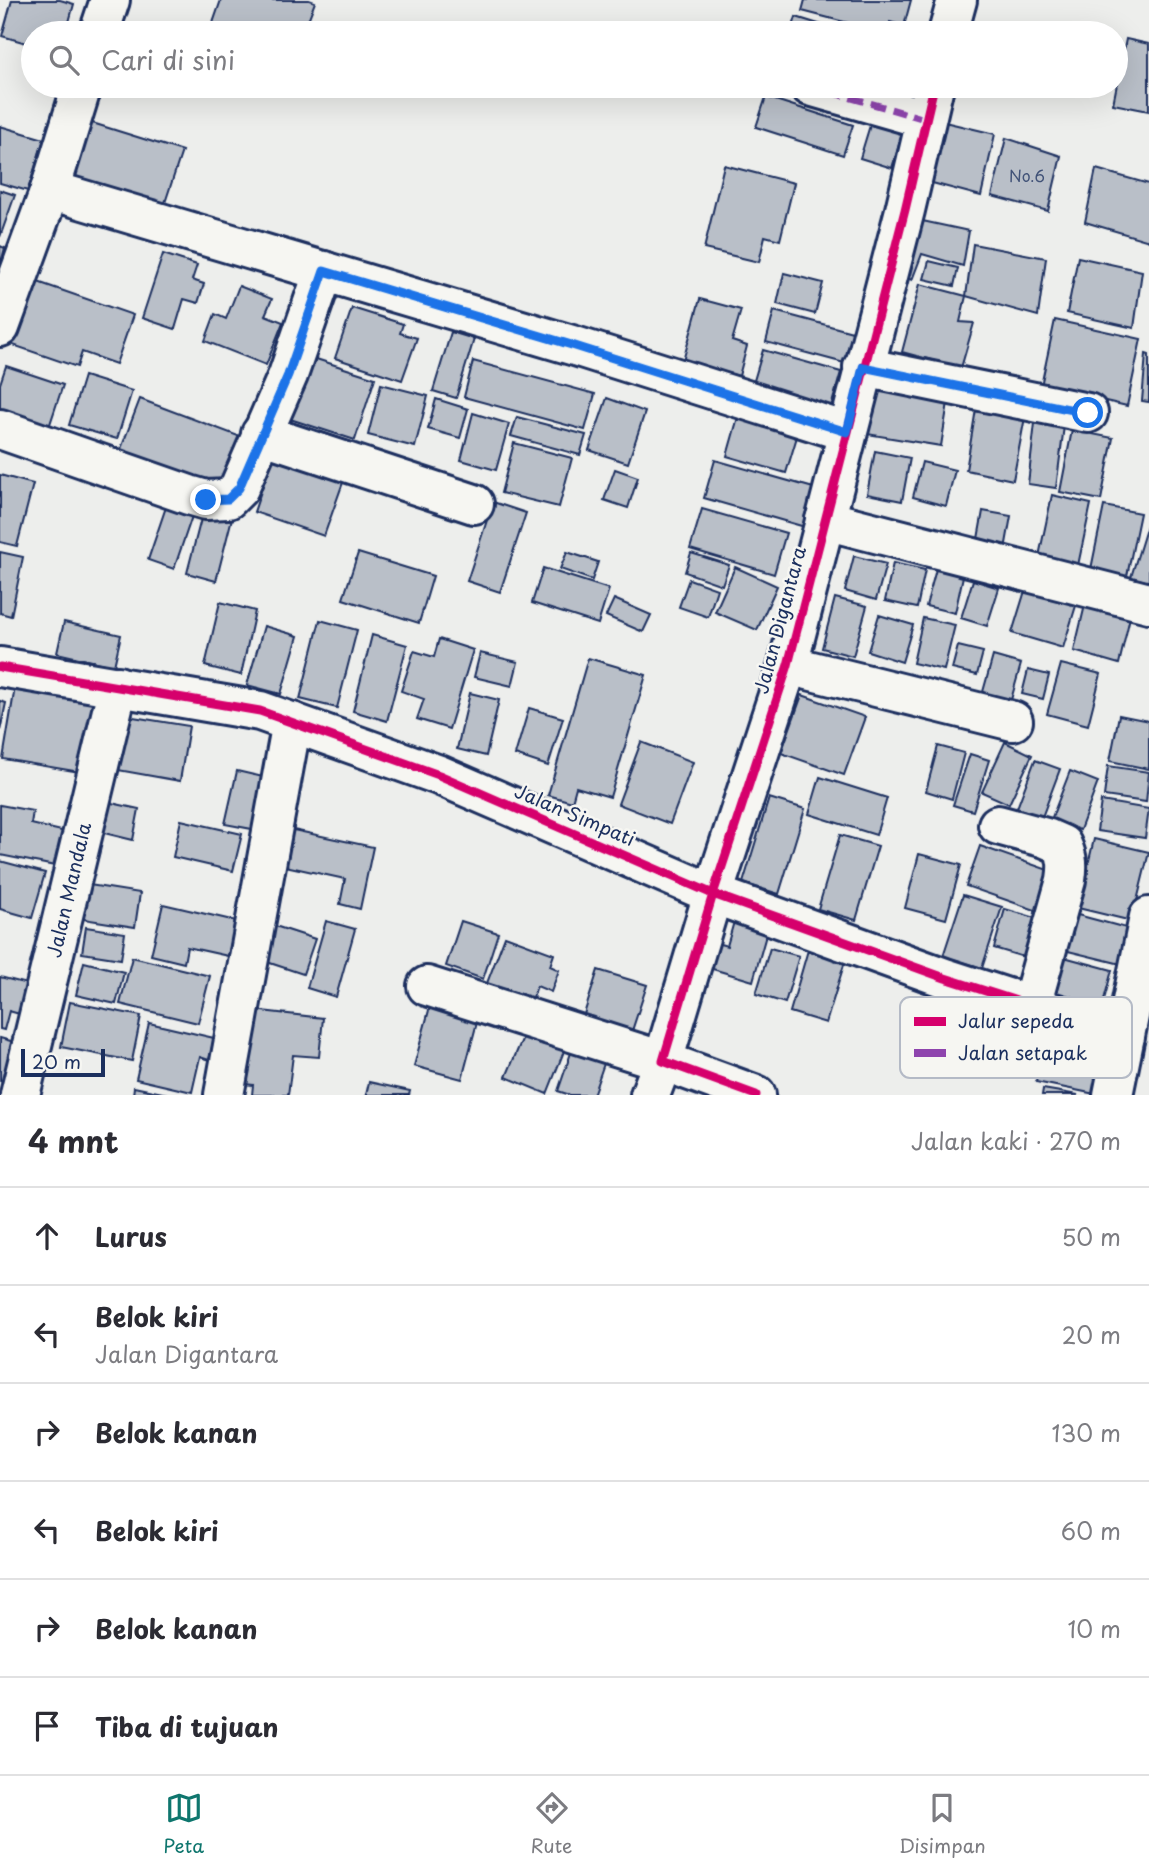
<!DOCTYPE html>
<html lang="id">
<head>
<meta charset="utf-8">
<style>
  :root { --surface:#fff; --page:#f2f2f3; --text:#2b2b33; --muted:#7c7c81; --line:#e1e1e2; --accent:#0f766e }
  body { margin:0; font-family:"Playpen Sans",sans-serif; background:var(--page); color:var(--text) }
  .scale { position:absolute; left:21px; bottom:18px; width:84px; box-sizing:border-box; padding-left:7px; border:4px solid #1b2f5e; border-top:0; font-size:19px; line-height:24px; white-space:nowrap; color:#1b2f5e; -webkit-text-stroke:5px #f6f6f2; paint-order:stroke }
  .stop { position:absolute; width:21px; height:21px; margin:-16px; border:5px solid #1a73e8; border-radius:50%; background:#fff }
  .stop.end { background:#1a73e8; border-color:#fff; box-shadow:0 2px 7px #0008 }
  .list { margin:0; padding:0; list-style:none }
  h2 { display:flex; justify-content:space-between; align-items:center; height:91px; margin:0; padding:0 28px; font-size:30px }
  h2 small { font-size:23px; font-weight:400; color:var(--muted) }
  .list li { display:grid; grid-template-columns:46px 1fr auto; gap:21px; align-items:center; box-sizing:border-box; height:98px; padding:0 28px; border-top:2px solid var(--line) }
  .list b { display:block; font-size:26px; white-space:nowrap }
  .list p { margin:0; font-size:23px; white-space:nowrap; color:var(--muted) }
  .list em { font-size:23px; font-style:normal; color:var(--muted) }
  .icon { flex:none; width:38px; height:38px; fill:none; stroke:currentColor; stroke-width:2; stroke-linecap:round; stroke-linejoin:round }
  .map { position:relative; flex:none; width:1149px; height:1095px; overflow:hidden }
  .search { position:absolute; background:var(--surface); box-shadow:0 7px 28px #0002; left:21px; right:21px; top:21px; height:77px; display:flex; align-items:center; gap:18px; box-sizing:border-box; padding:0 24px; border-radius:38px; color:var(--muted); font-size:26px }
  .sheet { height:679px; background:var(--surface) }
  nav { display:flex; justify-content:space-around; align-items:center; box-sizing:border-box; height:98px; border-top:2px solid var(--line); background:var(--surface); font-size:19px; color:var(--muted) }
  nav a { display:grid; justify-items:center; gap:4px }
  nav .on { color:var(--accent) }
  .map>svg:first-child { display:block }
  .building { fill:#b9bfc8; stroke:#1b2f5e; stroke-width:2 }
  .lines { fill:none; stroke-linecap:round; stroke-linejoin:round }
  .minor-casing { stroke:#1b2f5e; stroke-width:44 }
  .minor { stroke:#f6f6f2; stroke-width:38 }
  .quiet { stroke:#8e44ad; stroke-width:7; stroke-dasharray:14 7; stroke-linecap:butt }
  .cycleway-casing { stroke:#f6f6f2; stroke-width:13 }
  .cycleway { stroke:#d6006c; stroke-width:9 }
  .route { stroke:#1a73e8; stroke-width:9 }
  .labels { text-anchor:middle; stroke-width:5; stroke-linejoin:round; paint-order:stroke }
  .number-label { font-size:16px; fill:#425378 }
  .street-label { font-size:19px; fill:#1b2f5e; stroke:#f6f6f2 }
  .key { fill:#f6f6f2; stroke:#b4bac6; stroke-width:2 }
  .key-label { font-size:19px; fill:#1b2f5e }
</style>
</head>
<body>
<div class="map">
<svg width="1149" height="1095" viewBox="0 0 1149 1095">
  <rect width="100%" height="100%" fill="#edeeec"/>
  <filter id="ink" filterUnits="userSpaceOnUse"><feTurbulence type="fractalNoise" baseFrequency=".0143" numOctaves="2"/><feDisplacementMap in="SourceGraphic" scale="14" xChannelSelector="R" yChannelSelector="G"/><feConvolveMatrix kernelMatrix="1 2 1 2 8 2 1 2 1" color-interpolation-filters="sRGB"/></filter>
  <g filter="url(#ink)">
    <g class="building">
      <polygon points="12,0 60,0 74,4 66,33 33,33 33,45 2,36"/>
      <polygon points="221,0 309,0 315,2 303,33 230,33 212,26"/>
      <polygon points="805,0 911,0 904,26 890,22 887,33 802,11"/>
      <polygon points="796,17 838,30 837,33 791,33"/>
      <polygon points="1126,39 1149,44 1149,111 1113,104"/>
      <polygon points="766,97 853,125 843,155 756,127"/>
      <polygon points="936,120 995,134 981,196 921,180"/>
      <polygon points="86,121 182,151 161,215 69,181"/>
      <polygon points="871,122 903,131 892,168 860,158"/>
      <polygon points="0,126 44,139 28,191 0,183"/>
      <polygon points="1006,138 1061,156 1048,211 992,196"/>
      <polygon points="724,165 794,183 780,240 765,236 759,262 704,249"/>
      <polygon points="1096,169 1149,184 1149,241 1085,222"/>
      <polygon points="0,190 15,195 0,237"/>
      <polygon points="904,217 969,231 963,266 922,254 912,280 896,274"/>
      <polygon points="973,244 1046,258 1038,316 966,296"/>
      <polygon points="0,246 5,248 0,266"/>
      <polygon points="163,254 197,265 192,280 204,284 198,303 184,299 175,329 142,318"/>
      <polygon points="1078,257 1142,271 1134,328 1067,313"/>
      <polygon points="929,261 958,268 954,286 924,279"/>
      <polygon points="784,273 823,283 815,314 777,304"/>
      <polygon points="32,280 133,315 116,364 82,352 77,367 10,344"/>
      <polygon points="920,284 966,296 960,322 974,323 961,368 902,352"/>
      <polygon points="239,286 272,299 265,315 283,322 266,365 205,341 215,314 226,319"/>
      <polygon points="700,299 741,310 732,341 747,346 739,376 683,361"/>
      <polygon points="352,308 403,324 400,333 417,338 402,380 335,358"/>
      <polygon points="774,311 856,333 848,364 766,342"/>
      <polygon points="1055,320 1141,339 1127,406 1041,386"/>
      <polygon points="451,332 474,339 456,398 433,391"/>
      <polygon points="763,350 841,372 831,407 753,384"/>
      <polygon points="1146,354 1149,355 1149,402 1142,401"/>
      <polygon points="310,357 375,378 355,440 290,419"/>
      <polygon points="473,361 595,394 585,430 464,397"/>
      <polygon points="6,366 63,385 49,427 0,412 0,384"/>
      <polygon points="84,376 132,391 117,439 69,425"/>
      <polygon points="870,376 950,390 941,446 861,433"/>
      <polygon points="381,384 428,396 415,447 368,435"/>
      <polygon points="607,398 645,412 628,463 589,450"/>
      <polygon points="140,399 241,437 220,492 119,454"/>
      <polygon points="436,399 468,409 460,438 428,429"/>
      <polygon points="742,403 802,420 786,473 727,456"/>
      <polygon points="977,403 1026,412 1013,480 966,470"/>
      <polygon points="473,413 509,424 496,470 461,460"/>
      <polygon points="517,417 586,435 580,455 511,436"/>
      <polygon points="1035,423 1064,426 1056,488 1028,484"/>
      <polygon points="1072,430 1113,438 1101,500 1060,492"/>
      <polygon points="514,443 572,458 559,507 501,493"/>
      <polygon points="276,447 347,471 324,536 254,512"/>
      <polygon points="875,451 910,458 902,501 867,494"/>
      <polygon points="715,460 817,489 805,527 704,498"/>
      <polygon points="922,462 955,470 946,506 913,497"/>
      <polygon points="615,469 638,477 628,508 604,500"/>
      <polygon points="0,475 33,484 17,546 0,542"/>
      <polygon points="1052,495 1091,504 1077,570 1038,561"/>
      <polygon points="493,502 526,513 500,592 467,581"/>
      <polygon points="1104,506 1140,513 1126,581 1090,574"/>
      <polygon points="166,507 192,516 174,569 148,560"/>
      <polygon points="702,509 786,533 774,574 690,549"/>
      <polygon points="203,511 232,518 216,581 187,573"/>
      <polygon points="983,511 1011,516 1004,555 976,550"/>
      <polygon points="1149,519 1149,582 1131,577"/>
      <polygon points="0,552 23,557 11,616 0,613"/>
      <polygon points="567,552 598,562 592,580 560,569"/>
      <polygon points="358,553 433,576 419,623 343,599"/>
      <polygon points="691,553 729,565 722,585 685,572"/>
      <polygon points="854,556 886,564 876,600 845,591"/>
      <polygon points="893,563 925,570 917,608 885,601"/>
      <polygon points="735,567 777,586 757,630 715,612"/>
      <polygon points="543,568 609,589 598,624 532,603"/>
      <polygon points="936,569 963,576 955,613 926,606"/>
      <polygon points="689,579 717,589 708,617 679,607"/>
      <polygon points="973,580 999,588 987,626 961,618"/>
      <polygon points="1028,581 1079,596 1063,648 1012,633"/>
      <polygon points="835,598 867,606 853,656 822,648"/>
      <polygon points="614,599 651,615 643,632 606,616"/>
      <polygon points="220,602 255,611 241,675 205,666"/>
      <polygon points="1085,605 1130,617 1119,664 1074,651"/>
      <polygon points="879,615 913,625 902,662 868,651"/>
      <polygon points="923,618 955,625 944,670 913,663"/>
      <polygon points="320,620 357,630 337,708 300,699"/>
      <polygon points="64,622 121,635 114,666 57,653"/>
      <polygon points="264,626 298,636 281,694 247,685"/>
      <polygon points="372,635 407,645 387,721 353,711"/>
      <polygon points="439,639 473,650 449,729 417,719 424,699 401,691 414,651 434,657"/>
      <polygon points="958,646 983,652 977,675 952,669"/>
      <polygon points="480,653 518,662 512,686 474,677"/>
      <polygon points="993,656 1021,664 1009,707 981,699"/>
      <polygon points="588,658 646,675 610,797 576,787 572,802 548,795"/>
      <polygon points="1061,664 1101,674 1088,725 1047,714"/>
      <polygon points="1028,670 1049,675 1043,699 1022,694"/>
      <polygon points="15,687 98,701 86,773 3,759"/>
      <polygon points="470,693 499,700 486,756 457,749"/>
      <polygon points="802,695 865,717 844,775 781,753"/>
      <polygon points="0,701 6,703 0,731"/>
      <polygon points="529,708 563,718 548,766 515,755"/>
      <polygon points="1119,715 1149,721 1149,769 1110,761"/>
      <polygon points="127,716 189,726 180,781 118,770"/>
      <polygon points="641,742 693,762 670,824 618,804"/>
      <polygon points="1005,742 1032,755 1009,804 982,792"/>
      <polygon points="938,746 964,753 952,799 926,791"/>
      <polygon points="970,754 989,760 973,811 953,805"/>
      <polygon points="1035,760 1060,769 1042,817 1017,808"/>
      <polygon points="1108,766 1149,772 1146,802 1104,796"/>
      <polygon points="237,771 263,777 252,829 225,824"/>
      <polygon points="1070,771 1098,782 1080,830 1051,820"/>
      <polygon points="820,777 887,798 876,835 809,814"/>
      <polygon points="769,798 805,809 779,894 743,883"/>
      <polygon points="1101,801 1149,809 1145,838 1097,831"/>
      <polygon points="107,802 139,809 133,840 100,832"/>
      <polygon points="0,805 33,811 31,824 66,832 60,867 0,855"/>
      <polygon points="181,820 242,834 233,871 173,857"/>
      <polygon points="284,828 373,847 360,909 340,904 345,879 276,864"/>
      <polygon points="840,835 878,846 856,920 818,909"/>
      <polygon points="1094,839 1149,852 1132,921 1078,908"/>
      <polygon points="980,846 1051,871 1038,911 966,886"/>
      <polygon points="919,854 961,865 946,919 905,908"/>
      <polygon points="0,861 45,873 32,918 0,909"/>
      <polygon points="83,884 140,893 135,927 77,918"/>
      <polygon points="963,895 1002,907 982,968 943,956"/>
      <polygon points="163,904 236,921 228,956 187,947 184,963 151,955"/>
      <polygon points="1005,909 1039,919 1027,958 994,948"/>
      <polygon points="1074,914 1130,929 1121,964 1064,950"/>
      <polygon points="735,918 768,928 753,981 706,967 713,942 727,946"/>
      <polygon points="326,921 355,929 336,997 307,988"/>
      <polygon points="461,921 498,933 483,979 446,966"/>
      <polygon points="272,925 315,939 303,974 261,960"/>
      <polygon points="86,927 125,933 121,959 82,953"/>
      <polygon points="505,936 554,954 550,966 559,970 551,992 537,986 529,1008 484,991"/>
      <polygon points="810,943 847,955 826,1023 790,1012"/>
      <polygon points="770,948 799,956 785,1003 756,994"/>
      <polygon points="132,957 210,976 198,1023 120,1004"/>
      <polygon points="1064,957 1112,970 1101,1011 1053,998"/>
      <polygon points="84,962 124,972 116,1004 76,995"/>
      <polygon points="598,970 647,985 628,1043 580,1027"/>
      <polygon points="0,977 31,985 23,1015 9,1011 4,1030 0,1029"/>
      <polygon points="432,999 480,1011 462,1079 414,1066"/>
      <polygon points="70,1002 141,1016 132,1061 61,1047"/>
      <polygon points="243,1009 323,1018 319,1057 293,1055 288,1095 252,1095 253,1085 234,1083"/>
      <polygon points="149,1023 214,1038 209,1060 200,1057 192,1092 136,1079"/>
      <polygon points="1046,1029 1105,1040 1095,1094 1036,1082"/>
      <polygon points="526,1030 566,1046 547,1094 506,1077"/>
      <polygon points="0,1038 18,1043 7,1083 0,1081"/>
      <polygon points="574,1044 607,1055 593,1095 570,1095 558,1091"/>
      <polygon points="369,1082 410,1091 409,1095 366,1095"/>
      <polygon points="134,1087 172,1095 133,1095"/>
      <polygon points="1043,1089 1078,1095 1042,1095"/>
    </g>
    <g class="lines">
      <g class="minor-casing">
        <g id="minor">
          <polyline points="99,33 110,0"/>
          <polyline points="948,33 957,0"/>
          <polyline points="810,86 925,119"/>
          <polyline points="50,190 575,346 847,432"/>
          <polyline points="0,327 50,190 82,86"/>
          <polyline points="863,367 1088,413"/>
          <polyline points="0,429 189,495 206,500 228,499 239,488 288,375 324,271"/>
          <polyline points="261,434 474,504"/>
          <polyline points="825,520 1149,603"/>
          <polyline points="788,665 1013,721"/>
          <polyline points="0,667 260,711 439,775 713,894 945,978 1125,1036"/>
          <path d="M998 825 1046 838 1062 845C1068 858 1068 867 1066 880L1031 1006"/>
          <polyline points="427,986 663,1061 650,1095"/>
          <polyline points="20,1095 118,686"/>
          <polyline points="224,1095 292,722"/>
          <polyline points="756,1095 663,1061 713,894 788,665 905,210 934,86"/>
          <polyline points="1113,1095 1149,917"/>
        </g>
      </g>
      <use href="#minor" class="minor"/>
      <polyline class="quiet" points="810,86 925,119"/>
      <g class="cycleway-casing">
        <g id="cycleway">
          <polyline points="0,667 260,711 439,775 713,894 945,978 1125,1036"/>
          <polyline points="756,1095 663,1061 713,894 788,665 905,210 934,86"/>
        </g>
      </g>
      <use href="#cycleway" class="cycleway"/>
    </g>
  </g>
  <g class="lines" filter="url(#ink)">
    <polyline class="route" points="206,500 228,499 239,488 288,375 324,271 575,346 847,432 863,367 1088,413"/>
  </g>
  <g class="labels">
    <g class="number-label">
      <text x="1027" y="182">No.6</text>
    </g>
    <g class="street-label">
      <text transform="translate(780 620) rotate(-75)" y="7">Jalan Digantara</text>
      <text transform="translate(575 815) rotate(23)" y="7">Jalan Simpati</text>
      <text transform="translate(69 890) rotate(-77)" y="7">Jalan Mandala</text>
    </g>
  </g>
  <rect x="900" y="997" width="232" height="81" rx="10" class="key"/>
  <rect x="914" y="1017" width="32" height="9" fill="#d6006c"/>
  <rect x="914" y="1049" width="32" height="8" fill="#8e44ad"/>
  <g class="key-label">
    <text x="958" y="1028">Jalur sepeda</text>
    <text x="958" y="1060">Jalan setapak</text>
  </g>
</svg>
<div class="scale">20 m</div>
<div class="stop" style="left:1088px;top:413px"></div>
<div class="stop end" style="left:206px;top:500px"></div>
<div class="search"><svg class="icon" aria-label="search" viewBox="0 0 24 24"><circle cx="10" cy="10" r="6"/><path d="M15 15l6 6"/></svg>Cari di sini</div>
</div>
<section class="sheet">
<h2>4 mnt<small>Jalan kaki · 270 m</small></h2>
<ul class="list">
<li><svg class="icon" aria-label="ahead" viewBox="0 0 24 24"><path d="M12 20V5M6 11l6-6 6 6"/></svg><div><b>Lurus</b></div><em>50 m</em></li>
<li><svg class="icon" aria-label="left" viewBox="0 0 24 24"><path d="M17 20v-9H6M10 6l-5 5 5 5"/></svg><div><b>Belok kiri</b><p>Jalan Digantara</p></div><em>20 m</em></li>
<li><svg class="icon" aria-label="right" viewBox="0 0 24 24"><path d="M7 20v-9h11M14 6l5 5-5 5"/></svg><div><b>Belok kanan</b></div><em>130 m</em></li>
<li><svg class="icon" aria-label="left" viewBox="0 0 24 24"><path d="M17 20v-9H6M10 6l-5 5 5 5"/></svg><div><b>Belok kiri</b></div><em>60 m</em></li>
<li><svg class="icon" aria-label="right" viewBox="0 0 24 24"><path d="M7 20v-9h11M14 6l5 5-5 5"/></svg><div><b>Belok kanan</b></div><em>10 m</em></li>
<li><svg class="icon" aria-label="arrive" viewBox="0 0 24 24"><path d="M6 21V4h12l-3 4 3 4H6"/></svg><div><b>Tiba di tujuan</b></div></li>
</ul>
</section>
<nav>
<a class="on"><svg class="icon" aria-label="map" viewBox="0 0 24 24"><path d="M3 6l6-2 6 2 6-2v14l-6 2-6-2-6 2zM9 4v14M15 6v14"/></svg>Peta</a>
<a><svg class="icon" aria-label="directions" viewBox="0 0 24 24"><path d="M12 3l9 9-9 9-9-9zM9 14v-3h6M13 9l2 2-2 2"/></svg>Rute</a>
<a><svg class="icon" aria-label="saved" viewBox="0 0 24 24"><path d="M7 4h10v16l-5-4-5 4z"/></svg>Disimpan</a>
</nav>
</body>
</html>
